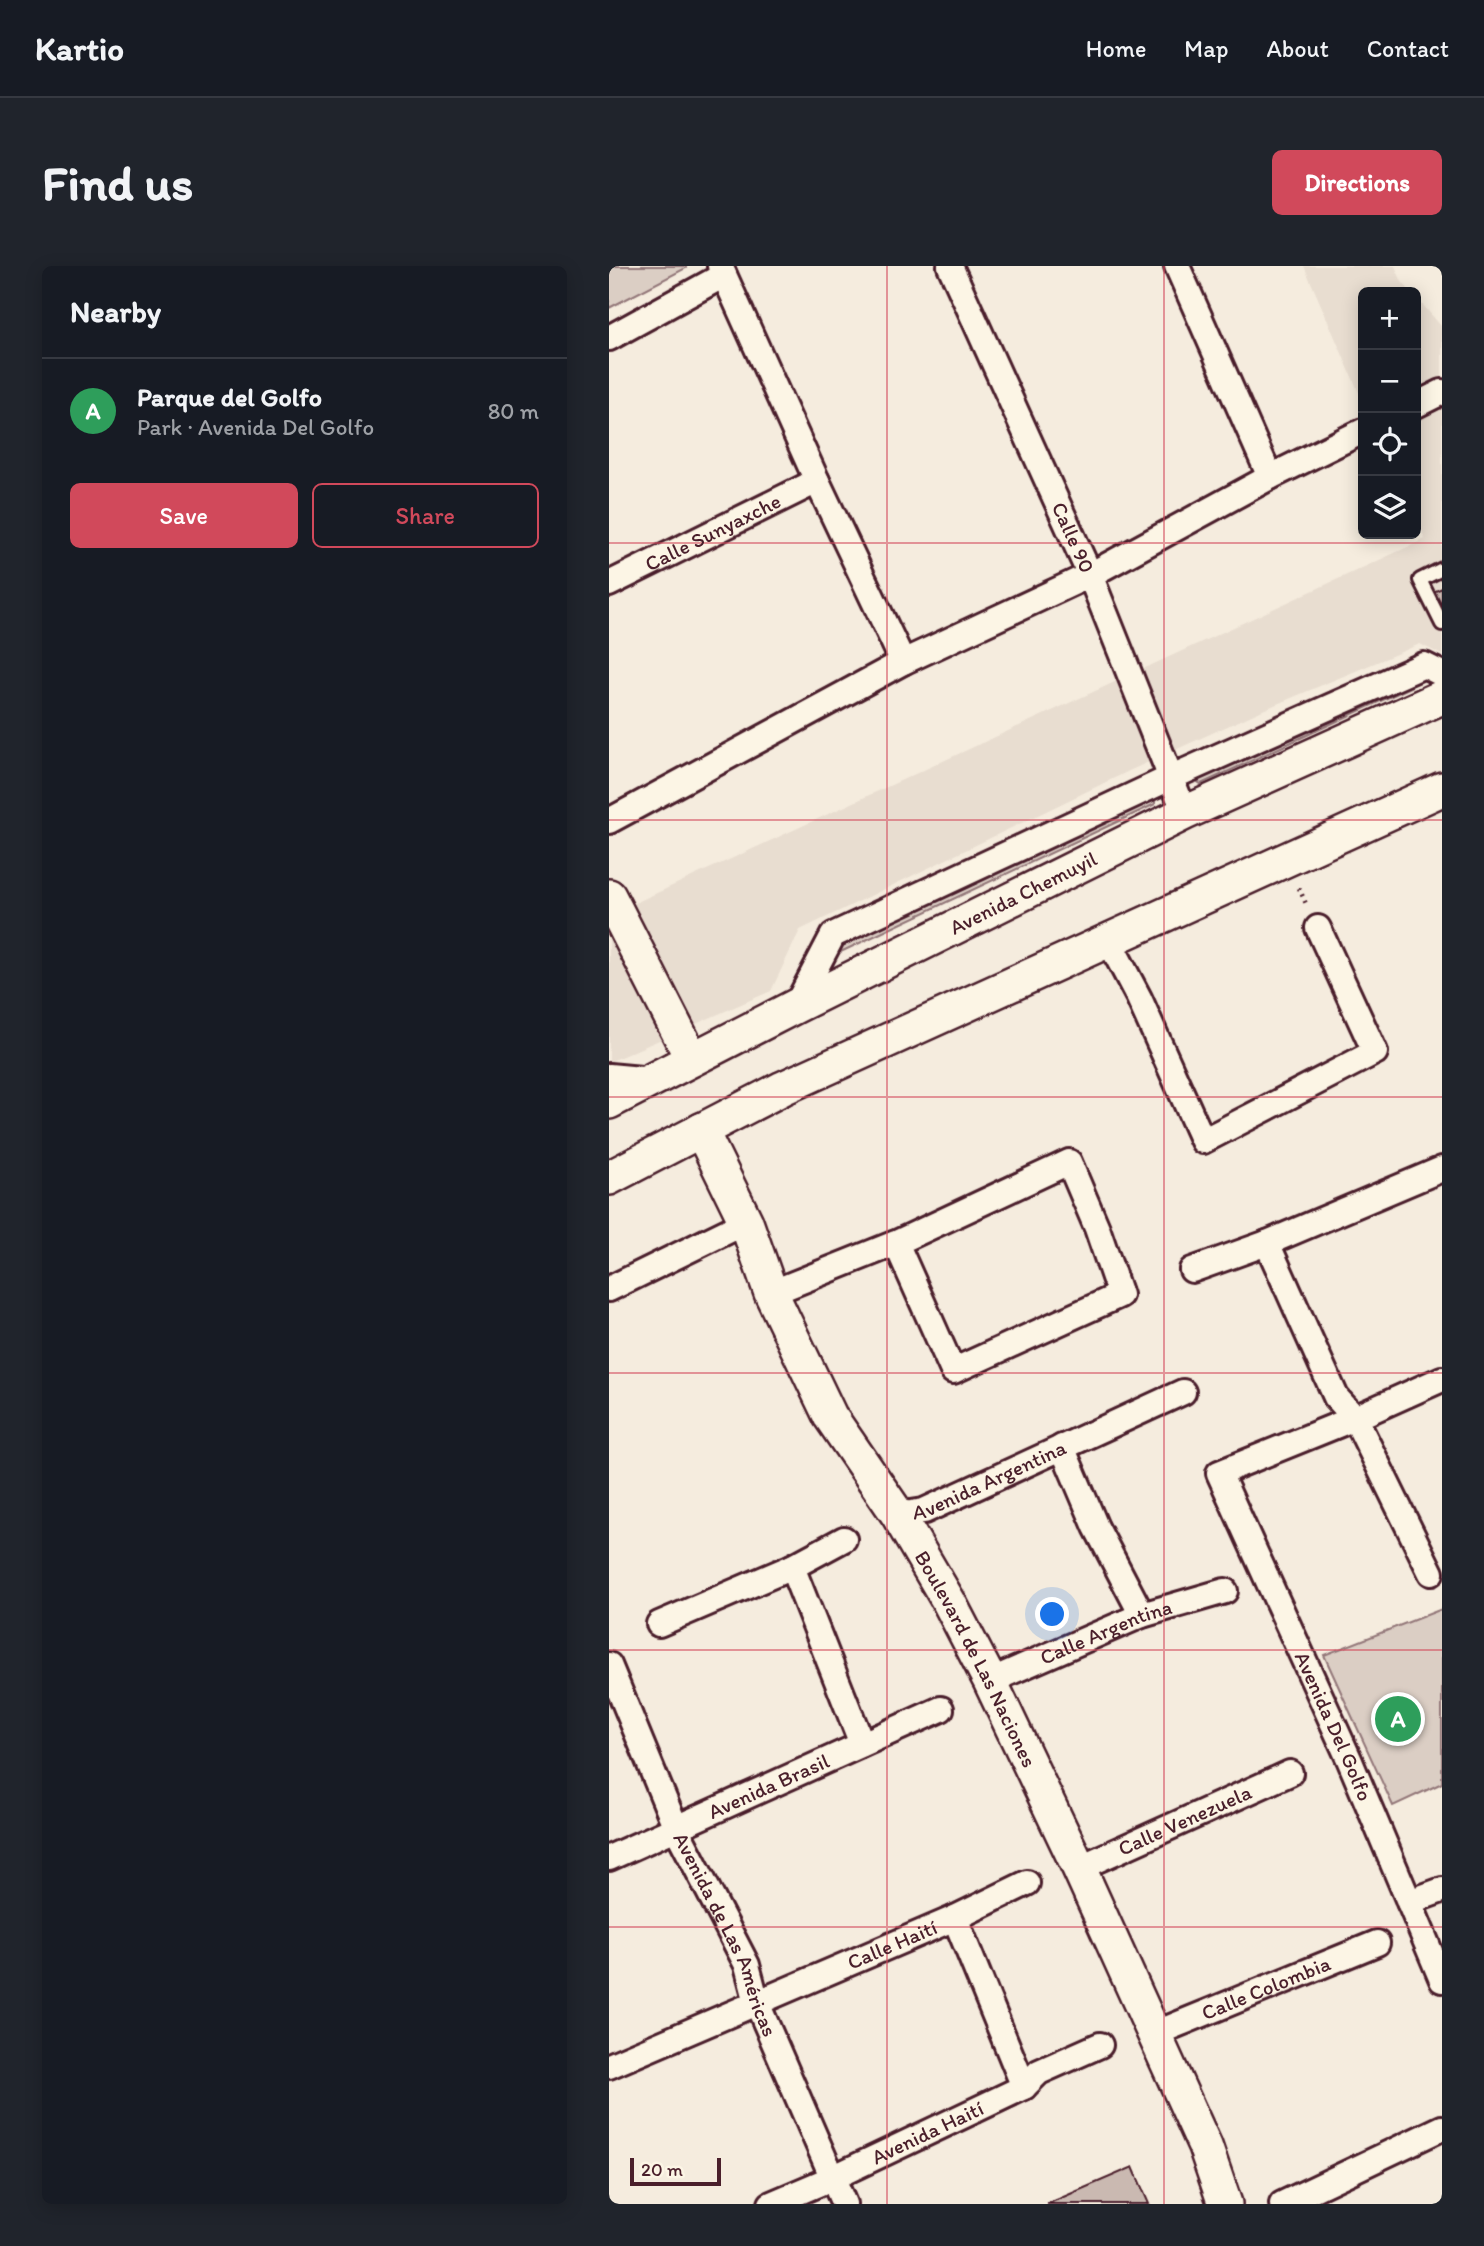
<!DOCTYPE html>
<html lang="en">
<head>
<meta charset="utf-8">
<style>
  :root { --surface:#171b24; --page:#20242c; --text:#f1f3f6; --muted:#9ea1a6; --line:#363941; --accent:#d1495b }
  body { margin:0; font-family:Itim,sans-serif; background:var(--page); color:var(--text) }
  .controls { position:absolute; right:21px; top:21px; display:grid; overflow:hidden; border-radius:10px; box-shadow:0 4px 18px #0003 }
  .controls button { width:63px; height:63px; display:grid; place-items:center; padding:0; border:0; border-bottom:2px solid var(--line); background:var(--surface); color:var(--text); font:35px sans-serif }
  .scale { position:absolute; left:21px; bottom:18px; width:91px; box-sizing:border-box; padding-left:7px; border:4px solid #4a1f2b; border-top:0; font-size:19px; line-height:24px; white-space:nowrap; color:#4a1f2b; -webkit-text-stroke:5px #fcf5e5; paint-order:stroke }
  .you { position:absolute; left:444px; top:1349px; width:24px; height:24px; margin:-18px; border:5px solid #fff; border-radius:50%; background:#1a73e8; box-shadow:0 0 0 10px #1a73e833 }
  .badge { display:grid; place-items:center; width:46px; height:46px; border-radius:50%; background:var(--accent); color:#fff; font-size:23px; font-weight:700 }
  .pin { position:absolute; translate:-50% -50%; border:4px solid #fff; box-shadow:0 2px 7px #0006 }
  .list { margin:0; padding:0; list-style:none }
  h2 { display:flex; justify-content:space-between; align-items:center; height:91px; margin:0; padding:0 28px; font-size:30px }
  h2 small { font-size:23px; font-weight:400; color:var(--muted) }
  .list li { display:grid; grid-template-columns:46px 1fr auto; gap:21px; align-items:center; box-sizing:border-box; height:105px; padding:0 28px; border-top:2px solid var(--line) }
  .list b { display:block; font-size:26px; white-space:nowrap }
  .list p { margin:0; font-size:23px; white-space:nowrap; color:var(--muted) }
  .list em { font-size:23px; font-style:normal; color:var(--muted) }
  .actions { display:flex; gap:14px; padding:21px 28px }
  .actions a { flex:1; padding:16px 0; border:2px solid var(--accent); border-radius:10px; text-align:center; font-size:24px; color:var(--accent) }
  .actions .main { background:var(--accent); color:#fff }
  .icon { flex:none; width:38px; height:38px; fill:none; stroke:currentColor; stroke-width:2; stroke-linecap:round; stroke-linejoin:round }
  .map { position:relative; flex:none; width:833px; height:1938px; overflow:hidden; border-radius:10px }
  header { display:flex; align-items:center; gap:42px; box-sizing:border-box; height:98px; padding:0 35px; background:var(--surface); border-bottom:2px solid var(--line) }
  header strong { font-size:33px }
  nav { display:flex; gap:38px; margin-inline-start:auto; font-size:24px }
  .intro { display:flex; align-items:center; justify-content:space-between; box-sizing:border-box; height:168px; padding:0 42px }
  h1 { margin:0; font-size:49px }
  .button { padding:18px 32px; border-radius:10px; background:var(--accent); color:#fff; font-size:24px; font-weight:700 }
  main { display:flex; gap:42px; padding:0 42px }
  aside { flex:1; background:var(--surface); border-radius:10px; box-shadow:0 4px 18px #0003 }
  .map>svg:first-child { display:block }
  .built { fill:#e8ddd0 }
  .green { fill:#dbcec4; stroke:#927678; stroke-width:2 }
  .building { fill:#cab9b1; stroke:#4a1f2b; stroke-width:2 }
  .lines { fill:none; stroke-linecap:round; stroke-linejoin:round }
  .lane-casing { stroke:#4a1f2b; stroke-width:18 }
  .street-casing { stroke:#4a1f2b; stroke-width:30 }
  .secondary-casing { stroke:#4a1f2b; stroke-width:38 }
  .path { stroke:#4a1f2b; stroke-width:4.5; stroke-dasharray:2 5; stroke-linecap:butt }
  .lane { stroke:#fcf5e5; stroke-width:12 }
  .street { stroke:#fcf5e5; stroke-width:24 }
  .secondary { stroke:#fcf5e5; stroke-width:33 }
  .grid { fill:none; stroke:#d1495b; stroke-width:2; stroke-opacity:0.55 }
  .labels { text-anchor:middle; stroke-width:6; stroke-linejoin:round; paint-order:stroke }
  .street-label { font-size:21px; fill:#4a1f2b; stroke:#fcf5e5 }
</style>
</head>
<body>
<header>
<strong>Kartio</strong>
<nav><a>Home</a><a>Map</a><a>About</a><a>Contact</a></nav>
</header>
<div class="intro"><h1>Find us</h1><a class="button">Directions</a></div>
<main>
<aside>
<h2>Nearby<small></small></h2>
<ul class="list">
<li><span class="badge" style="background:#2e9e5b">A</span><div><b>Parque del Golfo</b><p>Park · Avenida Del Golfo</p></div><em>80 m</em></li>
</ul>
<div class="actions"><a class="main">Save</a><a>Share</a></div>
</aside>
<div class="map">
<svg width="833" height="1938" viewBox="0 0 833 1938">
  <rect width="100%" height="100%" fill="#f5ecde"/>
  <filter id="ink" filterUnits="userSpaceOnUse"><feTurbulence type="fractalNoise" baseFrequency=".0143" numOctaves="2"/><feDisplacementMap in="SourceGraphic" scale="14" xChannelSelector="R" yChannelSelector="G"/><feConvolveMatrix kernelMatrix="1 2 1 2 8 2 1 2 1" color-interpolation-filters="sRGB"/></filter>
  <g filter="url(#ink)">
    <g class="built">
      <polygon points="695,0 786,0 793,16 802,26 754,26 754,136"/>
      <polygon points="807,31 833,61 833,389 811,378 656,443 522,504 191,664 162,725 0,796 0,649 816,273 807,252"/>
    </g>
    <g class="green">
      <polygon points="0,0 77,0 77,2 0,42"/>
      <polygon points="801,419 802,421 592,518 587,515 587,509"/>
      <polygon points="542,531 546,533 546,538 221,691 229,679"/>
      <polygon points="833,1343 833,1517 784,1540 715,1389"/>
    </g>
    <g class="building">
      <polygon points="833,322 833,356 822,327"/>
      <polygon points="524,1901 540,1938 438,1938"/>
    </g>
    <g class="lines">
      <g class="lane-casing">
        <polyline id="lane" points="833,303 811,314 833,358"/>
      </g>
      <g class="street-casing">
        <g id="street">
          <polyline points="111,0 208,215 294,396"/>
          <path id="s1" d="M341 0 481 309 576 547"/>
          <polyline points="568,0 661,211"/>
          <polyline points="0,72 115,9"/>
          <polyline points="807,139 833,126"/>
          <path id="s2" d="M0 318 208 215"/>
          <polyline points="0,555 294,396 481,309 661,211 754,165"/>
          <polyline points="499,673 530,732 594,875 766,786 709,662"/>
          <polyline points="187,740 224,669 563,511 815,399 833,408"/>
          <polyline points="0,810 43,814"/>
          <polyline points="658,977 727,1131 746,1152 822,1307"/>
          <polyline points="583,1004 658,977 833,903"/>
          <polyline points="0,1023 137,956"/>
          <polyline points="162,1027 287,977 460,896 488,962 511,1029 344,1105 287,977"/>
          <path id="s3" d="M833 1113 746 1152 610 1207 740 1493 833 1714"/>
          <polyline points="453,1181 487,1261 533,1349"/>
          <path id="s4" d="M289 1249 315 1245 574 1126"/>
          <polyline points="183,1301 235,1273"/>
          <polyline points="50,1358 183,1301 253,1478"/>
          <path id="s5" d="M0 1399 67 1562 138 1699 148 1737 235 1938"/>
          <path id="s6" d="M381 1415 533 1349 616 1325"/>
          <path id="s7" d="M0 1592 332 1443"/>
          <path id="s8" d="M470 1602 681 1507"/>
          <polyline points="800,1636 833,1624"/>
          <polyline points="346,1652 415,1821"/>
          <path id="s9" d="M545 1768 768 1677"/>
          <path id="s10" d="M0 1800 346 1652 418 1617"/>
          <path id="s11" d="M162 1938 223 1912 415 1821 430 1806 491 1779"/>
          <polyline points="673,1938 833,1862"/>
        </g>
      </g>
      <g class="secondary-casing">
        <g id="secondary">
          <polyline points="0,630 83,793"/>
          <path id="s12" d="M0 836 187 740 576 547 833 431"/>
          <path id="s13" d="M92 864 137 956 162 1027 221 1150 289 1249 340 1336 381 1415 470 1602 596 1880 616 1938"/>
          <polyline points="0,912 174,822 833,523"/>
        </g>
      </g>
      <polyline class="path" points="690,622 698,640"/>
      <use href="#lane" class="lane"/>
      <use href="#street" class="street"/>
      <use href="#secondary" class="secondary"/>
    </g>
  </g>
  <path class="grid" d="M278 0V1938M555 0V1938M0 277H833M0 554H833M0 831H833M0 1107H833M0 1384H833M0 1661H833"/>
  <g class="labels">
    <g class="street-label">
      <text dy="7" stroke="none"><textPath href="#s2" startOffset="116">Calle Sunyaxche</textPath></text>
      <text dy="7" stroke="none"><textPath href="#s1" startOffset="298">Calle 90</textPath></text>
      <text dy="7" stroke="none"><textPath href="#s12" startOffset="464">Avenida Chemuyil</textPath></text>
      <text dy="7" stroke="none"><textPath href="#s4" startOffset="98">Avenida Argentina</textPath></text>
      <text dy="7" stroke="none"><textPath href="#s6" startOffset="126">Calle Argentina</textPath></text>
      <text dy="7" stroke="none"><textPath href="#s13" startOffset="598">Boulevard de Las Naciones</textPath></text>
      <text dy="7" stroke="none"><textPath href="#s3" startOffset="520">Avenida Del Golfo</textPath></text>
      <text dy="7" stroke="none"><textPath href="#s7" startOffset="175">Avenida Brasil</textPath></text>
      <text dy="7" stroke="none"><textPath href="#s8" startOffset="116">Calle Venezuela</textPath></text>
      <text dy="7" stroke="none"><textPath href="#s5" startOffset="294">Avenida de Las Américas</textPath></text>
      <text dy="7" stroke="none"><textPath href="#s10" startOffset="308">Calle Haití</textPath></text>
      <text dy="7" stroke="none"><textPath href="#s9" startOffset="121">Calle Colombia</textPath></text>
      <text dy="7" stroke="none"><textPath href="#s11" startOffset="172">Avenida Haití</textPath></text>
    </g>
  </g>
</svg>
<div class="controls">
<button>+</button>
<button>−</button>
<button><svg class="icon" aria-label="locate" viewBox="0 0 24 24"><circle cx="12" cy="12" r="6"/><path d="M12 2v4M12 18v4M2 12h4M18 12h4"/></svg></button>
<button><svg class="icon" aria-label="layers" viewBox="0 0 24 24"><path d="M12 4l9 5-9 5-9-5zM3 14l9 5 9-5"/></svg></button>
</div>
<div class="scale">20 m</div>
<div class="you"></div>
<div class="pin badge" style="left:789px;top:1453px;background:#2e9e5b">A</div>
</div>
</main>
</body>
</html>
